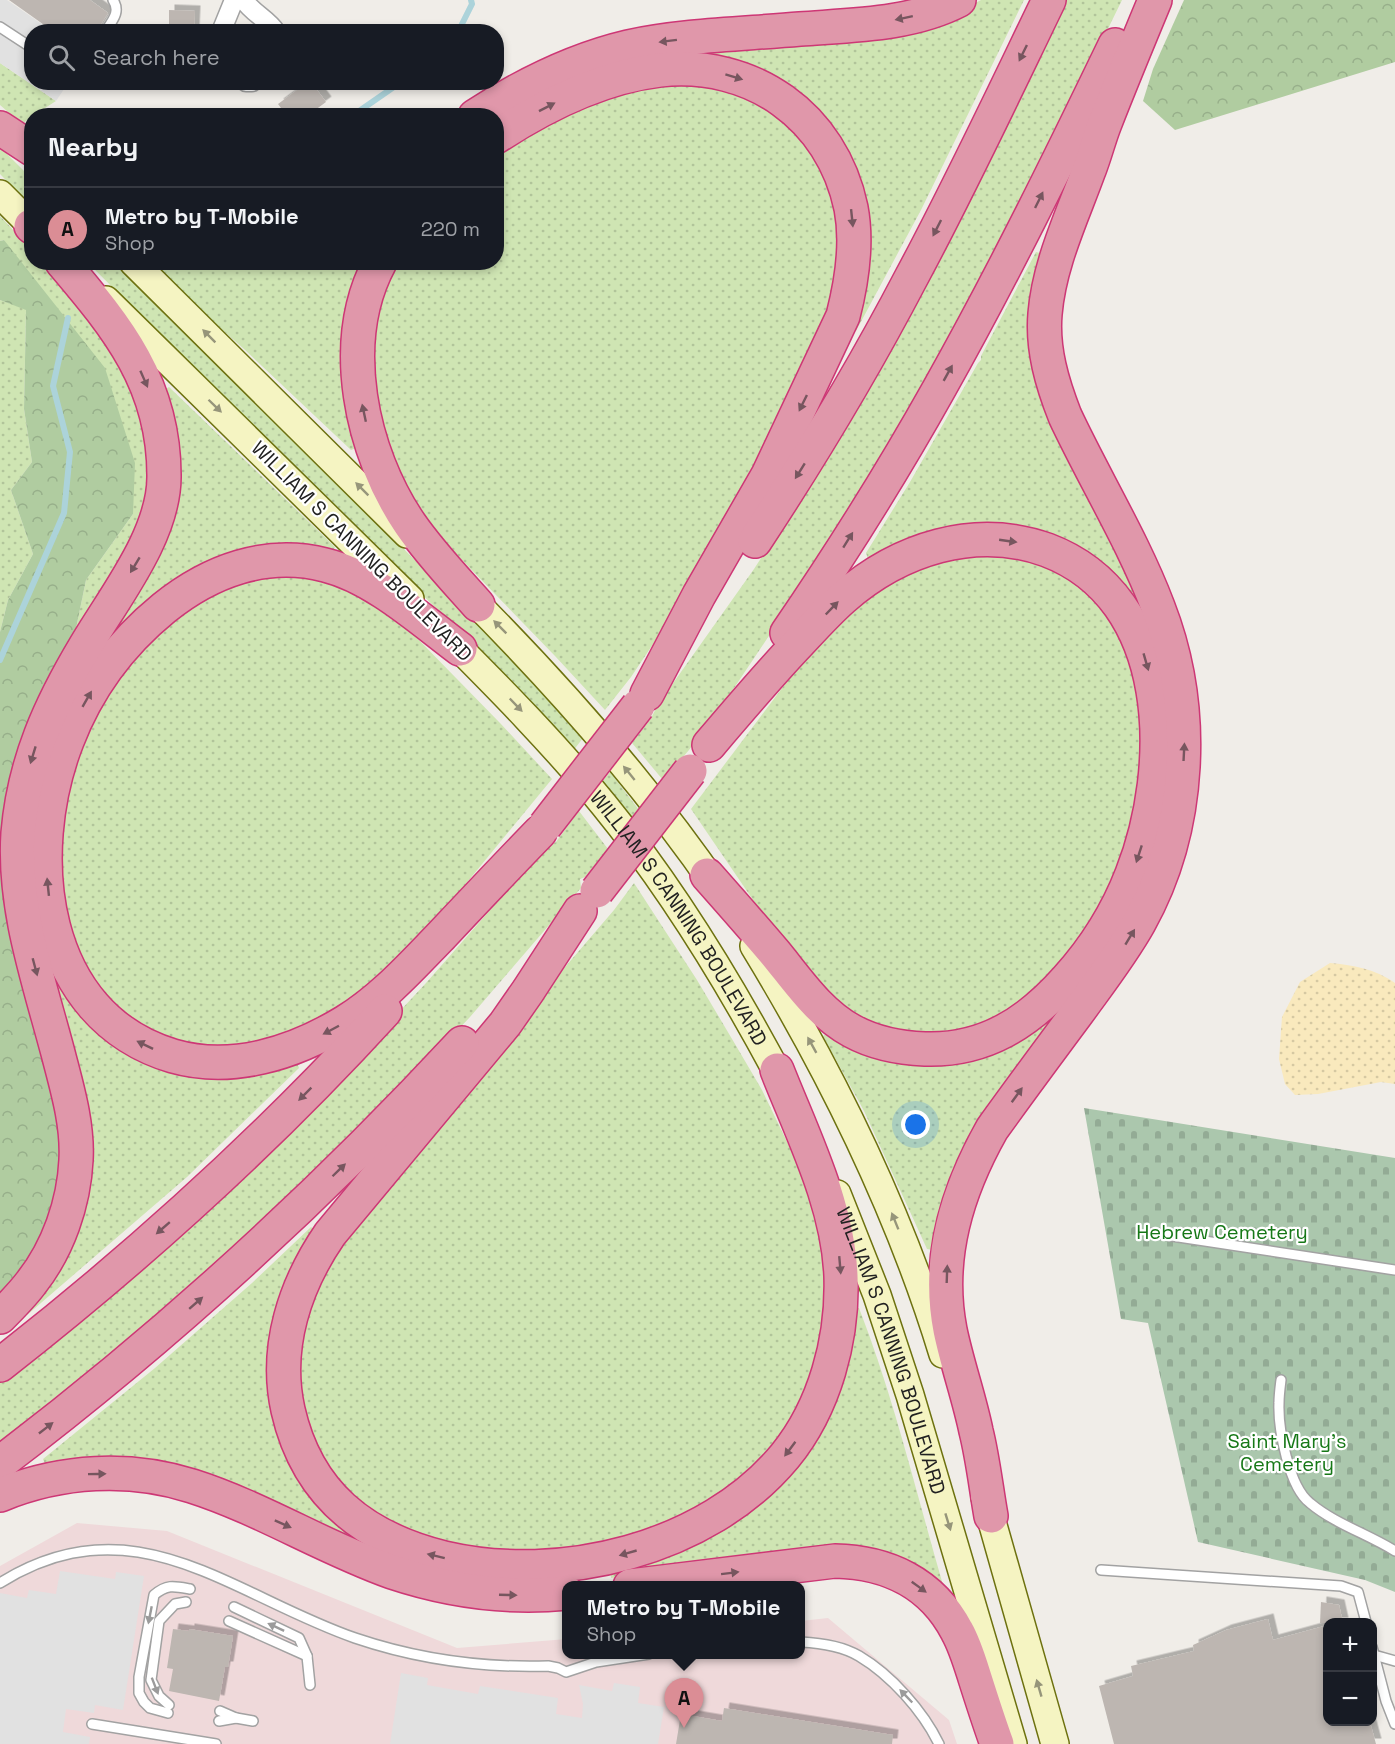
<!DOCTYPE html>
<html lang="en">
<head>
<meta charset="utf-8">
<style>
  :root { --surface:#171b24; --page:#20242c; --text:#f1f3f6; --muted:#9ea1a6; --line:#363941; --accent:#db8d95 }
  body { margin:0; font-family:"Space Grotesk",sans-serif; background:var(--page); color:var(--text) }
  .controls { position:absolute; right:18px; bottom:18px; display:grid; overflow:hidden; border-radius:12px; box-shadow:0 3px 9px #0003 }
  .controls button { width:54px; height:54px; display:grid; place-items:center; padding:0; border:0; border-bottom:2px solid var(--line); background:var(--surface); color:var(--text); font:30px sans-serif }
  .you { position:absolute; left:916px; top:1125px; width:21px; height:21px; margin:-15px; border:4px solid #fff; border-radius:50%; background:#1a73e8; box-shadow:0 0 0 9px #1a73e833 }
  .badge { display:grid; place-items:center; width:39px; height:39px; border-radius:50%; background:var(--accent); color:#111; font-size:20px; font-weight:700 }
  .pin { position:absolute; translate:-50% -50px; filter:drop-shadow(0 2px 3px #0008) }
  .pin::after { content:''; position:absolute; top:32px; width:21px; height:18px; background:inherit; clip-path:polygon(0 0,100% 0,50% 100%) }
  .popup { position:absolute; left:562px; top:1581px; width:243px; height:78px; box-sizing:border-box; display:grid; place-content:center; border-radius:12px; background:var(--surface); filter:drop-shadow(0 2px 4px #0005); font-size:20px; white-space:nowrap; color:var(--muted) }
  .popup b { font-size:22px; color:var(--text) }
  .popup::after { content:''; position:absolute; left:50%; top:100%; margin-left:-12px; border:12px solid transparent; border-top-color:var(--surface) }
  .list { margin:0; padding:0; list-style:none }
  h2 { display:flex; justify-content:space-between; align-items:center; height:78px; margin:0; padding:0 24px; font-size:26px }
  h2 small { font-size:20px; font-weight:400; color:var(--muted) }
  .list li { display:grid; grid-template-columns:39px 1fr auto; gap:18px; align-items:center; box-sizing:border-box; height:84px; padding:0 24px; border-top:2px solid var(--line) }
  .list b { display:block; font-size:22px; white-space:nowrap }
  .list p { margin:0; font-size:20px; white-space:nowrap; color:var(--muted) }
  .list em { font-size:20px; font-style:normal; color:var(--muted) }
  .icon { flex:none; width:33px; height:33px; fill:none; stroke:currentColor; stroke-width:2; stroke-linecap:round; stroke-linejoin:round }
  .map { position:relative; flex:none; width:1395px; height:1744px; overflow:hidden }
  .search { position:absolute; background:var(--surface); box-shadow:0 3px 9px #0003; left:24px; top:24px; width:480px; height:66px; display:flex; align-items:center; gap:15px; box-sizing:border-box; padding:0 21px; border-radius:24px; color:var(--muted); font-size:22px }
  .panel { position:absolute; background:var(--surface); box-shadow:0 3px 9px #0003; left:24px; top:108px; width:480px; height:162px; border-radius:24px }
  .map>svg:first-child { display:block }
  .commercial { fill:#efd9da }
  .grass { fill:url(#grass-dots) }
  .forest { fill:url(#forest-crowns) }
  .sand { fill:url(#sand-dots) }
  .cemetery { fill:url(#cemetery-stones) }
  .parking { fill:#e1e1e1 }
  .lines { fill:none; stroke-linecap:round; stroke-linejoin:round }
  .stream { stroke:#acd3da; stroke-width:6 }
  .building { fill:#bdb6b1; filter:url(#shadow) }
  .lane-casing { stroke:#a2a2a2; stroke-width:12 }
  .street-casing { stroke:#a2a2a2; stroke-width:21 }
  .secondary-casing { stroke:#6d710f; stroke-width:30 }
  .highway-casing { stroke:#cd3775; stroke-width:36 }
  .lane { stroke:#fff; stroke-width:9 }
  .street { stroke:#fff; stroke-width:18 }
  .secondary { stroke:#f5f4c2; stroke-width:27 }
  .highway { stroke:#e097aa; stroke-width:33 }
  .highway-bridge-casing { stroke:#cd3775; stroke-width:36; stroke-linecap:butt }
  .highway-bridge { stroke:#e097aa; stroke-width:33 }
  .oneway { fill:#77565f }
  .oneway2 { fill:#96957a }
  .oneway3 { fill:#9b9b9b }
  .labels { text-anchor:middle; stroke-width:4.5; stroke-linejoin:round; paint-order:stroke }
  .street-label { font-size:20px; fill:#212121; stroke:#fff }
  .park-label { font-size:20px; fill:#167817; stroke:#fff }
</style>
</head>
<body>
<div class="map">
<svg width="1395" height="1744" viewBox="0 0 1395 1744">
  <defs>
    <pattern id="grass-dots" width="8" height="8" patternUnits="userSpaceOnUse" patternTransform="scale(1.5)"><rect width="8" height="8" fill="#cfe5b3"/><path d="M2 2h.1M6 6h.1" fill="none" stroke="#b1c49a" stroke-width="1.8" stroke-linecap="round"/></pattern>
    <pattern id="forest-crowns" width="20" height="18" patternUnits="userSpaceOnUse" patternTransform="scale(1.5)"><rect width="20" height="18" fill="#b0cca0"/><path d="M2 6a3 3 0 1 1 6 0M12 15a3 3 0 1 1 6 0" fill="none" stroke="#97af8a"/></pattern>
    <pattern id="sand-dots" width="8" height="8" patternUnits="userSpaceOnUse" patternTransform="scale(1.5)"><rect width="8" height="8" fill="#f9e9bd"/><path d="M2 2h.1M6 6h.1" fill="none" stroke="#d5c8a2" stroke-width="1.8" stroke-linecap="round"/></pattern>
    <pattern id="cemetery-stones" width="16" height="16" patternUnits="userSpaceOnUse" patternTransform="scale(1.5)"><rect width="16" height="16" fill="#abc7ad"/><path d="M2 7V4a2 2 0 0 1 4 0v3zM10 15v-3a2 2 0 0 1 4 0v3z" fill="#93ab95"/></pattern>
    <filter id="shadow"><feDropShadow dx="5.5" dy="-5.5" stdDeviation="0" flood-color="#0004"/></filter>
  </defs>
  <rect width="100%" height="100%" fill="#f0ede8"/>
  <polygon class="commercial" points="77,1523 167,1531 457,1648 567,1639 567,1654 801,1654 801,1621 828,1618 949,1720 957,1744 0,1744 0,1566"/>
  <g class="grass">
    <polygon points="981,0 1024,0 921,210 856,331 848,326 832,138 676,58 711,47 968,7"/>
    <polygon points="1063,0 1122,0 1064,119 926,386 795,597 730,694 689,750 663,780 632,743 650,720 659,703 754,569 803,493"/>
    <polygon points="0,63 56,101 34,115 32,116 31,117 22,124 0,105"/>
    <polygon points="670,80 747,93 800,132 831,181 841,227 830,308 716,550 631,677 605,710 555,656 434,531 411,499 370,405 373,303 390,263 496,262 497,148 572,106"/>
    <polygon points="0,147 31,178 31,206 0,174"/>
    <polygon points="0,216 31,249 32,262 45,263 64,282 132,381 153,464 143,528 73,643 86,580 133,514 4,240 0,241"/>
    <polygon points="1036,252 1044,254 1036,297 1145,600 1144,627 1072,551 871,562 868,559 866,553 910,482 978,363 981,360 981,356"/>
    <polygon points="88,263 117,263 320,464 529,676 583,738 573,751 462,634"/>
    <polygon points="147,263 367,263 359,447 351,450 244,349"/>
    <polygon points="0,300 26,309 24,409 32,462 11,490 33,554 8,600 0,632"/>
    <polygon points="169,387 335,547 331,556 298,550 89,658 149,562 161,392"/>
    <polygon points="1002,553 1051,566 1098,598 1135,666 1143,763 1126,854 1095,919 1042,988 981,1030 922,1040 843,1014 777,935 691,809 810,651 832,626 896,577 948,555"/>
    <polygon points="268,572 348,584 412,633 500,723 552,779 441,914 388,974 331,1017 244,1050 164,1044 86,982 74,962 55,864 72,756 116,673 203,593"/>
    <polygon points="610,772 639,810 630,821 601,783"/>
    <polygon points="579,811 608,849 585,877 580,879 581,888 470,1017 403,1088 236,1250 0,1448 0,1379 359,1055 426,983 543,850 556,842"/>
    <polygon points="634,883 697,980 735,1044 762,1090 804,1177 816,1209 826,1264 826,1327 807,1395 775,1450 698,1511 598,1550 456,1551 353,1505 302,1427 298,1320 341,1237 548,987 614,910"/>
    <polygon points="43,962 119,1043 296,1059 299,1068 187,1177 27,1315 21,1309"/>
    <polygon points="1072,989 933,1250 927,1249 864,1111 823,1036 831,1030 926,1059"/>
    <polygon points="311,1227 317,1232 276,1409 374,1545 372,1553 257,1502 46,1467 43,1459 155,1368 252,1283"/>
    <path d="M851 1308H859C894 1398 916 1492 943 1585L935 1588 910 1569 638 1574 611 1578 610 1568 751 1502Z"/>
  </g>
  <g class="forest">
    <polygon points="1184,0 1395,0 1395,62 1175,130 1143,101 1153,69"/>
    <polygon points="4,240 105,368 135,463 133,514 86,580 73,643 41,699 52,1074 65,1157 43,1238 0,1301 0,632 8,600 33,554 11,490 32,462 24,409 26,310 0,300 0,241"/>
  </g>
  <path class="sand" d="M1330 963C1352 965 1376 969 1395 983V1084L1381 1082 1318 1094 1295 1095 1285 1084 1279 1059 1282 1017 1300 982Z"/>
  <polygon class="cemetery" points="1084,1108 1395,1158 1395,1592 1365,1580 1198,1542 1148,1323 1121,1319"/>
  <g class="parking">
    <polygon points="0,0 7,0 52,31 32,32 32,82 77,83 74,87 68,83 56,101 0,63"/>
    <polygon points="60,1571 115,1579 116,1572 144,1576 123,1710 95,1705 94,1713 66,1709 63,1732 90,1737 89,1744 0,1744 0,1593 27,1598 29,1590 56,1594"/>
    <polygon points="401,1673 428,1678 427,1685 478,1694 480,1686 558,1698 556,1714 582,1718 583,1704 579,1685 612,1691 614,1683 640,1687 638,1703 664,1707 658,1744 390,1744"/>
  </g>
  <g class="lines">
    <g class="stream">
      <polyline points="458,32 472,4 471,0"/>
      <polyline points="352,116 401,82"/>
      <polyline points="0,660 64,513 70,452 53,386 68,318"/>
    </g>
  </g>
  <g class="building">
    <polygon points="9,0 90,0 108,13 96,32 54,32"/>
    <polygon points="169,10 195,11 194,32 169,32"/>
    <polygon points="308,82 311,82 326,102 307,116 287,116 278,104"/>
    <polygon points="1321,1602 1339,1605 1343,1623 1320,1623"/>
    <polygon points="1268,1619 1273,1640 1328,1625 1328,1722 1370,1722 1376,1744 1114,1744 1099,1686 1133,1676 1131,1666 1194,1651 1193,1645 1226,1630"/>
    <polygon points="173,1629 189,1631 189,1629 233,1636 228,1667 225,1667 219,1701 169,1691 173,1669 167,1668"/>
    <polygon points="724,1708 893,1735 892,1744 676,1744 681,1714 722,1721"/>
  </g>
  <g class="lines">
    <g class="lane-casing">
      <g id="lane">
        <polyline points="0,27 32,48"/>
        <path d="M105 32C112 21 121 12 113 0"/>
        <polyline points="1152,1233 1395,1270"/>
        <path d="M1281 1380C1280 1388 1279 1395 1279 1403 1278 1429 1289 1487 1310 1503 1335 1524 1368 1534 1395 1551"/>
        <polyline points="1101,1570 1341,1586 1358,1592 1366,1622"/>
        <path d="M0 1583C134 1499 231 1595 355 1638 417 1659 482 1668 548 1666L558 1668 566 1672 596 1662 649 1654"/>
        <polyline points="234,1607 299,1638 307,1656 310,1685"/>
        <polyline points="229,1621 307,1656"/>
        <path d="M801 1642C821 1643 842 1646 859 1656 891 1675 923 1711 939 1744"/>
        <polyline points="1372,1647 1386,1701 1395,1724"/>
        <polyline points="1374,1655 1395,1661"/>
        <polyline points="169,1705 159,1696 151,1680 159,1621 175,1604 186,1602"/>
        <polyline points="220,1711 236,1718 253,1721"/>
        <path d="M168 1713 150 1708 144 1702 139 1693V1677L154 1595C167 1584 174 1586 190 1589"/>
        <polyline points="219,1721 236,1718"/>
        <polyline points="92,1724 216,1744"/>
      </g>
    </g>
    <g class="street-casing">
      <g id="street">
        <path d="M244 0C252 13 268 19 276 32"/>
        <polyline points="221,32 234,0"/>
        <polyline points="246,82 252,82"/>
      </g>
    </g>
    <g class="secondary-casing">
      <g id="secondary">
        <polyline points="0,194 32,226"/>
        <polyline points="133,262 407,534"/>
        <polyline points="106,300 410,599"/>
        <path d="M464 591C557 684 645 783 719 891"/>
        <path id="s1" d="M446 635C501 690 555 745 604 805 675 892 734 990 786 1089"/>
        <path d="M754 946C832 1074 899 1210 943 1354"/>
        <path id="s2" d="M837 1194 877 1295 910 1395 1013 1744"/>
        <polyline points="985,1497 1055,1744"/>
      </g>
    </g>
    <g class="highway-casing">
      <g id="highway">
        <path d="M475 116C523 85 573 60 628 47 684 35 743 34 800 29 853 25 911 25 959 0"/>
        <polyline points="0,128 32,149"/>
        <path d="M496 137C545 105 601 77 660 70 752 60 832 116 851 208 858 244 852 281 843 316L768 475 699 595 647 694"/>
        <polyline points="31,226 32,227"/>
        <path d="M380 262C337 342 361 452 410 524 430 553 454 578 478 605"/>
        <path d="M755 541C811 456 864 368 911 278 960 187 1004 93 1049 0"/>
        <path d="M787 633C841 554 892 473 939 389 1002 277 1059 161 1115 45"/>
        <path d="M460 649C420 619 374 577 325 565 266 550 210 571 164 608 121 643 87 689 67 741 23 854 39 1016 173 1056 232 1073 294 1053 345 1022 381 1000 410 968 439 938 473 902 506 867 540 832"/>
        <path d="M707 875C730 901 753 927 775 953 798 981 819 1013 852 1031 874 1043 900 1048 925 1049 985 1051 1029 1022 1067 979 1095 948 1117 913 1132 874 1174 767 1174 598 1047 550 975 524 899 549 843 598 826 613 811 630 795 647 765 679 737 712 709 745"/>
        <path d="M580 911 528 991 505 1024 330 1234C295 1285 274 1347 288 1410 307 1494 363 1538 444 1558 560 1585 707 1550 785 1456 825 1407 843 1339 841 1276 838 1204 803 1136 777 1070"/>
        <path d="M0 1317C11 1306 22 1295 31 1283 58 1249 74 1203 76 1160 78 1124 67 1088 58 1053 39 981 13 908 18 833 24 762 50 705 86 645 115 596 165 534 164 475 164 384 118 328 62 262"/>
        <path d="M0 1365C137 1258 268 1139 385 1011"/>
        <path d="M0 1463C166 1337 320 1196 462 1043"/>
        <path d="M0 1495C61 1470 129 1466 192 1486 261 1508 324 1548 392 1572 449 1591 507 1599 567 1593"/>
        <path d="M991 1516C986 1488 983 1459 976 1431 969 1397 957 1364 950 1330 936 1258 957 1191 992 1129 1020 1090 1049 1051 1078 1012 1099 983 1121 955 1139 923 1192 828 1197 707 1158 607 1133 541 1095 480 1065 416 1052 383 1042 349 1045 314 1049 264 1072 217 1089 170 1095 155 1099 138 1105 123 1121 82 1138 41 1155 0"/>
        <path d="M630 1586 835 1561C887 1562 932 1583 957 1631 965 1645 970 1662 975 1678 982 1700 989 1722 997 1744"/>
      </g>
    </g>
    <use href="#lane" class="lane"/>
    <use href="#street" class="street"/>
    <use href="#secondary" class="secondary"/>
    <use href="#highway" class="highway"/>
    <g class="highway-bridge-casing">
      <g id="highway-bridge">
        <polyline points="545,826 638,706"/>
        <polyline points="597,891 690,771"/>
      </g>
    </g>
    <use href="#highway-bridge" class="highway-bridge"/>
  </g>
  <defs><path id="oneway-solid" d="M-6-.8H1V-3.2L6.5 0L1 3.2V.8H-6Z" transform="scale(1.5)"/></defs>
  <g class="oneway">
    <use href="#oneway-solid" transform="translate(904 18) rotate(168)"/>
    <use href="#oneway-solid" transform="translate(668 41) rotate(173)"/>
    <use href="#oneway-solid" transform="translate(1023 53) rotate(116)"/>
    <use href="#oneway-solid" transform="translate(734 77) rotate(17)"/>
    <use href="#oneway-solid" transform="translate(547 107) rotate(-27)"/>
    <use href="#oneway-solid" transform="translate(1039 200) rotate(-64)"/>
    <use href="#oneway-solid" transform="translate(852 218) rotate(84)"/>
    <use href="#oneway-solid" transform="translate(937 228) rotate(117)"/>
    <use href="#oneway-solid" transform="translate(948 373) rotate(-61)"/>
    <use href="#oneway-solid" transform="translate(144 379) rotate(66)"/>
    <use href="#oneway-solid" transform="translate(803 403) rotate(116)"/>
    <use href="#oneway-solid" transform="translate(364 413) rotate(-102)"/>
    <use href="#oneway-solid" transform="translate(800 471) rotate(122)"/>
    <use href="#oneway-solid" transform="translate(848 540) rotate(-58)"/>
    <use href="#oneway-solid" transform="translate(1008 541) rotate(8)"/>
    <use href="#oneway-solid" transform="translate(135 565) rotate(121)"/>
    <use href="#oneway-solid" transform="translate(832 608) rotate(-46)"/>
    <use href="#oneway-solid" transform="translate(1146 662) rotate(74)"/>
    <use href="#oneway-solid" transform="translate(87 699) rotate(-60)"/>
    <use href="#oneway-solid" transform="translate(1184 752) rotate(-87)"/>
    <use href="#oneway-solid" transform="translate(33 755) rotate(107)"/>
    <use href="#oneway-solid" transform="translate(1139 854) rotate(108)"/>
    <use href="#oneway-solid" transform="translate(48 887) rotate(-96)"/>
    <use href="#oneway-solid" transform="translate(1130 937) rotate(-59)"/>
    <use href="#oneway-solid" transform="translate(35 967) rotate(75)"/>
    <use href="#oneway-solid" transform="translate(331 1030) rotate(152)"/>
    <use href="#oneway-solid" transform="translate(145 1045) rotate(-154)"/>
    <use href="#oneway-solid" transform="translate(305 1094) rotate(135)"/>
    <use href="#oneway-solid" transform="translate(1017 1095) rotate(-54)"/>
    <use href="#oneway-solid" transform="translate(339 1170) rotate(-44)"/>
    <use href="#oneway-solid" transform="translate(163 1228) rotate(139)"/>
    <use href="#oneway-solid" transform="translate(840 1265) rotate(85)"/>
    <use href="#oneway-solid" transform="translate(947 1274) rotate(-88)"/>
    <use href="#oneway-solid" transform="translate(196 1303) rotate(-41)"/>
    <use href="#oneway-solid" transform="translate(46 1428) rotate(-38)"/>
    <use href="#oneway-solid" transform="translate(790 1449) rotate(127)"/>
    <use href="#oneway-solid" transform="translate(97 1474) rotate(-1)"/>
    <use href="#oneway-solid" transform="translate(283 1524) rotate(24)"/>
    <use href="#oneway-solid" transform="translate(628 1553) rotate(164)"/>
    <use href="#oneway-solid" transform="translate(436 1556) rotate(-166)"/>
    <use href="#oneway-solid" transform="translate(730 1573) rotate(-7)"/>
    <use href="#oneway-solid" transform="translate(919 1587) rotate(36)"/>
    <use href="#oneway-solid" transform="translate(508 1595) rotate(2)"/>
  </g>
  <g class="oneway2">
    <use href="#oneway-solid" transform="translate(209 336) rotate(-135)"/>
    <use href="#oneway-solid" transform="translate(215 406) rotate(44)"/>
    <use href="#oneway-solid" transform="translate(362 489) rotate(-135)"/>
    <use href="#oneway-solid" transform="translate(500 627) rotate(-135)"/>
    <use href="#oneway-solid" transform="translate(516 705) rotate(46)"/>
    <use href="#oneway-solid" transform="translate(629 773) rotate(-129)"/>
    <use href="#oneway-solid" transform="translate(812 1045) rotate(-119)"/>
    <use href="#oneway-solid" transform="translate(895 1221) rotate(-112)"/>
    <use href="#oneway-solid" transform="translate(948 1522) rotate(73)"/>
    <use href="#oneway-solid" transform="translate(1039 1688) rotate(-106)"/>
  </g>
  <g class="oneway3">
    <use href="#oneway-solid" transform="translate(150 1615) rotate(101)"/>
    <use href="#oneway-solid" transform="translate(276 1627) rotate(-155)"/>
    <use href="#oneway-solid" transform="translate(155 1686) rotate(69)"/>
    <use href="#oneway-solid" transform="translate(906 1696) rotate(-134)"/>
  </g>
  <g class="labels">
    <g class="street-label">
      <text transform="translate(362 551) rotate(45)" y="7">WILLIAM S CANNING BOULEVARD</text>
      <text dy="7" stroke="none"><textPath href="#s1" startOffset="368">WILLIAM S CANNING BOULEVARD</textPath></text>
      <text dy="7" stroke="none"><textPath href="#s2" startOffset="166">WILLIAM S CANNING BOULEVARD</textPath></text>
    </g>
    <g class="park-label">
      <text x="1222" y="1239">Hebrew Cemetery</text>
      <text x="1287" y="1448">Saint Mary's<tspan x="1287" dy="23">Cemetery</tspan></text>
    </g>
  </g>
</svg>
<div class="controls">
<button>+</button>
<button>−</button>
</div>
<div class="you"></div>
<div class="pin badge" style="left:684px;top:1728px">A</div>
<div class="popup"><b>Metro by T-Mobile</b>Shop</div>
<div class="search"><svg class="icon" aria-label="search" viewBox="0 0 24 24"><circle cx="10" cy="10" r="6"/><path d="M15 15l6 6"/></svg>Search here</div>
<section class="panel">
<h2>Nearby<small></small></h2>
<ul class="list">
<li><span class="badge">A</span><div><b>Metro by T-Mobile</b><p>Shop</p></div><em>220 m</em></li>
</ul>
</section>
</div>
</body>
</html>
